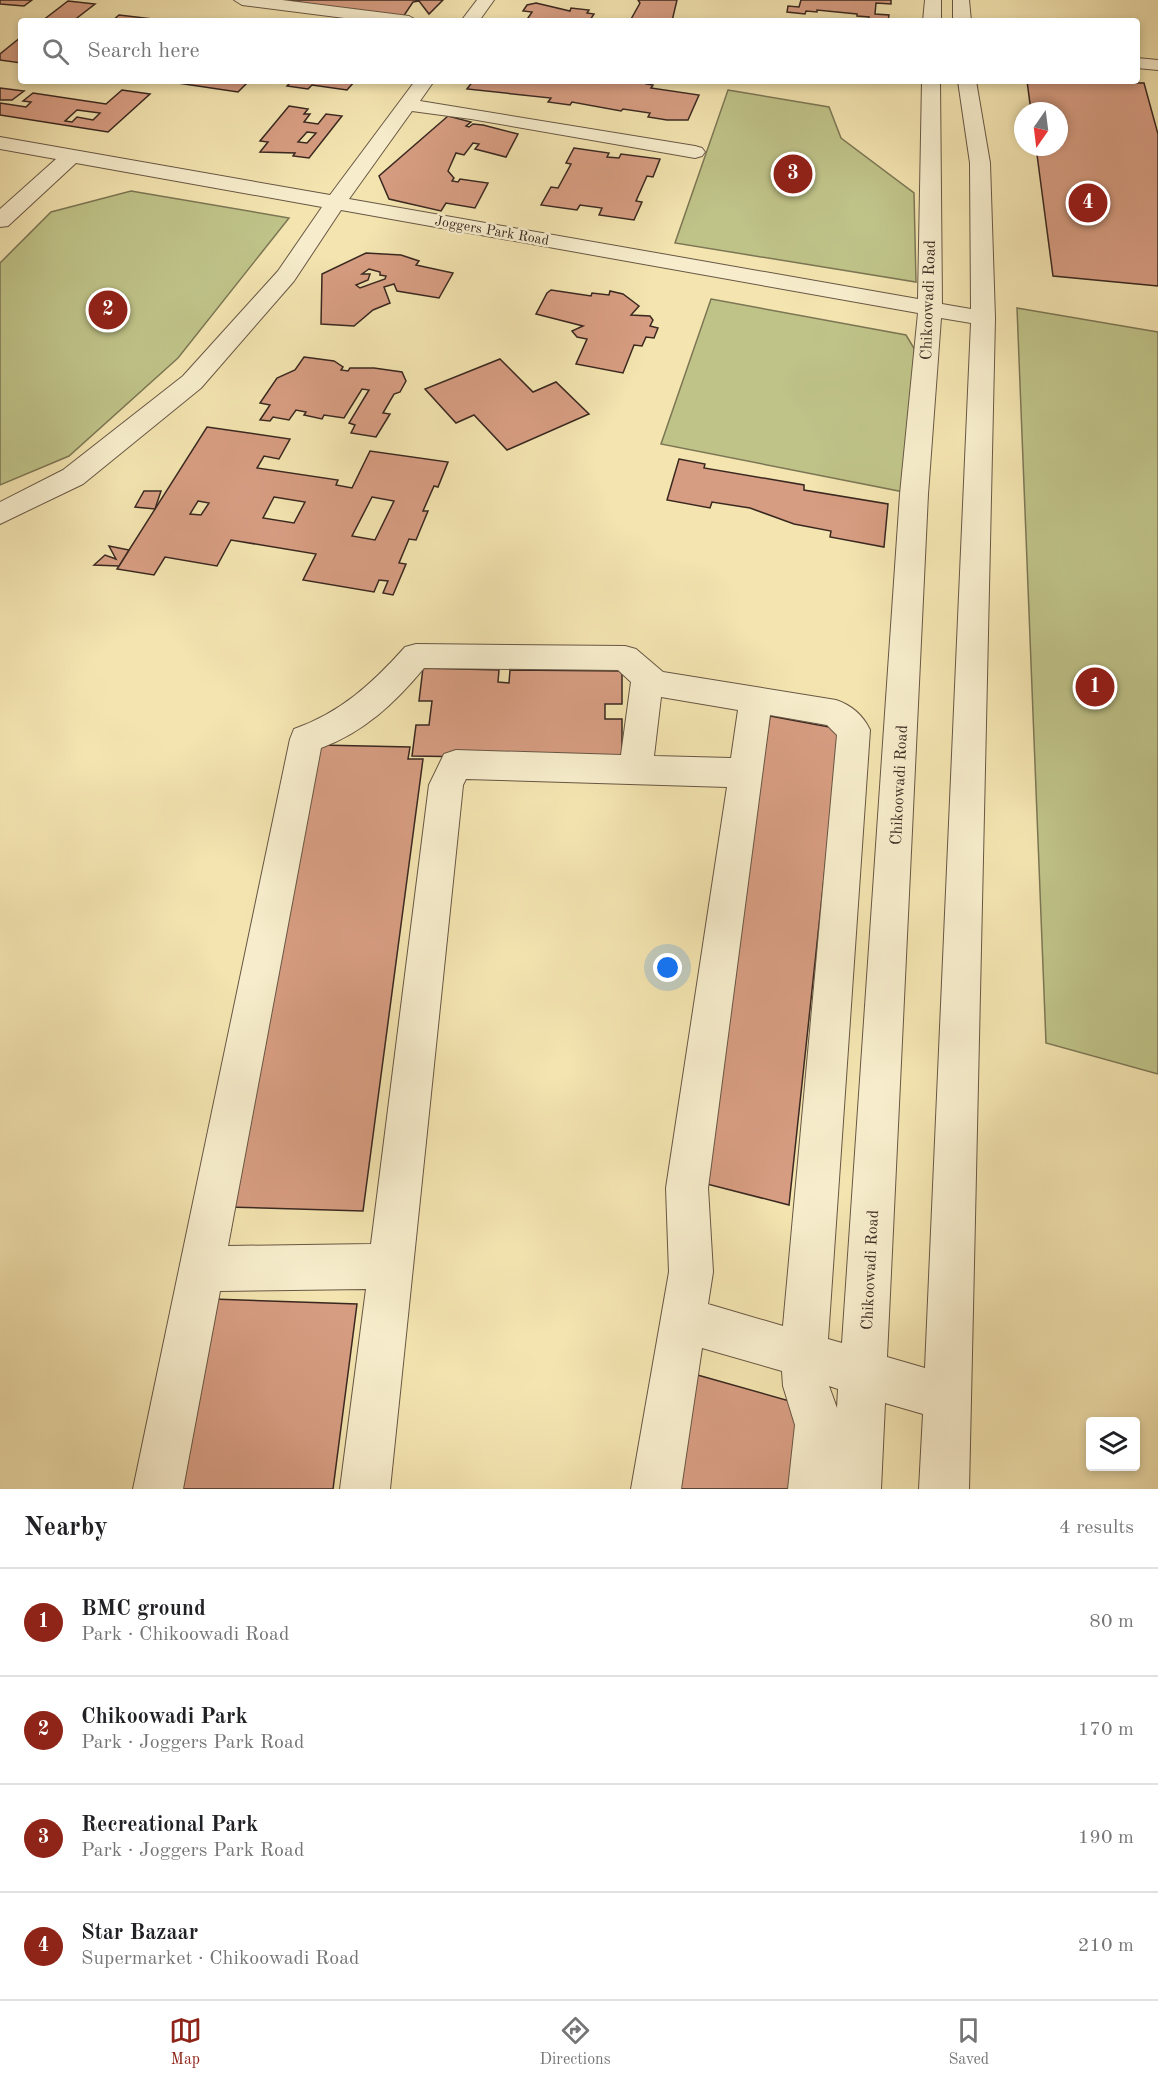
<!DOCTYPE html>
<html lang="en">
<head>
<meta charset="utf-8">
<style>
  :root { --surface:#fff; --page:#f2f2f2; --text:#202124; --muted:#757577; --line:#e0e0e0; --accent:#8f2418 }
  body { margin:0; font-family:"Old Standard TT",serif; background:var(--page); color:var(--text) }
  .controls { position:absolute; right:18px; bottom:18px; display:grid; overflow:hidden; border-radius:6px; box-shadow:0 3px 9px #0003 }
  .controls button { width:54px; height:54px; display:grid; place-items:center; padding:0; border:0; border-bottom:2px solid var(--line); background:var(--surface); color:var(--text); font:30px sans-serif }
  .compass { position:absolute; left:1014px; top:102px; width:54px; height:54px; border-radius:50%; background:var(--surface); box-shadow:0 3px 9px #0003; rotate:194deg }
  .you { position:absolute; left:668px; top:968px; width:21px; height:21px; margin:-15px; border:4px solid #fff; border-radius:50%; background:#1a73e8; box-shadow:0 0 0 9px #1a73e833 }
  .badge { display:grid; place-items:center; width:39px; height:39px; border-radius:50%; background:var(--accent); color:#fff; font-size:20px; font-weight:700 }
  .pin { position:absolute; translate:-50% -50%; border:3px solid #fff; box-shadow:0 2px 6px #0006 }
  .list { margin:0; padding:0; list-style:none }
  h2 { display:flex; justify-content:space-between; align-items:center; height:78px; margin:0; padding:0 24px; font-size:26px }
  h2 small { font-size:20px; font-weight:400; color:var(--muted) }
  .list li { display:grid; grid-template-columns:39px 1fr auto; gap:18px; align-items:center; box-sizing:border-box; height:108px; padding:0 24px; border-top:2px solid var(--line) }
  .list b { display:block; font-size:22px; white-space:nowrap }
  .list p { margin:0; font-size:20px; white-space:nowrap; color:var(--muted) }
  .list em { font-size:20px; font-style:normal; color:var(--muted) }
  .icon { flex:none; width:33px; height:33px; fill:none; stroke:currentColor; stroke-width:2; stroke-linecap:round; stroke-linejoin:round }
  .map { position:relative; flex:none; width:1158px; height:1489px; overflow:hidden }
  .search { position:absolute; background:var(--surface); box-shadow:0 3px 9px #0003; left:18px; right:18px; top:18px; height:66px; display:flex; align-items:center; gap:15px; box-sizing:border-box; padding:0 21px; border-radius:6px; color:var(--muted); font-size:22px }
  .sheet { height:510px; background:var(--surface) }
  nav { display:flex; justify-content:space-around; align-items:center; box-sizing:border-box; height:84px; border-top:2px solid var(--line); background:var(--surface); font-size:16px; color:var(--muted) }
  nav a { display:grid; justify-items:center; gap:3px }
  nav .on { color:var(--accent) }
  .map>svg:first-child { display:block }
  .green { fill:#bfc388; stroke:#7c7654; stroke-width:1.5 }
  .building { fill:#d79d82; stroke:#392820; stroke-width:1.5; fill-rule:evenodd }
  .lines { fill:none; stroke-linecap:round; stroke-linejoin:round }
  .minor-casing { stroke:#685744; stroke-width:2 }
  .minor { fill:#f7edcc; fill-rule:evenodd }
  .labels { text-anchor:middle; stroke-width:5; stroke-linejoin:round; paint-order:stroke }
  .far-street-label { font-size:14px; fill:#392820; stroke:#f7edcc }
  .street-label { font-size:16px; fill:#392820; stroke:#f7edcc }
</style>
</head>
<body>
<div class="map">
<svg width="1158" height="1489" viewBox="0 0 1158 1489">
  <rect width="100%" height="100%" fill="#f3e4b0"/>
  <filter id="stains"><feTurbulence type="fractalNoise" baseFrequency=".00333" numOctaves="4"/><feColorMatrix values="0 0 0 0 .2 0 0 0 0 .09 0 0 0 0 .02 0 0 0 .5 -.17"/></filter>
  <radialGradient id="worn" r=".72"><stop offset=".6" stop-color="#630" stop-opacity="0"/><stop offset="1" stop-color="#630" stop-opacity=".3"/></radialGradient>
  <g class="green">
    <polygon points="728,90 829,107 841,138 914,193 916,282 675,243"/>
    <polygon points="131,191 289,218 178,358 69,456 0,485 0,263 51,212"/>
    <polygon points="711,299 906,335 921,360 914,494 661,444"/>
    <polygon points="1017,308 1158,332 1158,1074 1046,1043"/>
  </g>
  <g class="building">
    <polygon points="0,0 32,0 24,6 0,4"/>
    <polygon points="283,0 443,0 429,14 419,1 413,2 403,17"/>
    <polygon points="638,0 677,0 672,21 630,21 640,3"/>
    <polygon points="801,0 891,0 891,4 876,3 875,14 889,15 888,21 868,20 869,17 857,16 857,14 817,10 817,12 806,11 805,14 787,12 788,6 799,7"/>
    <polygon points="68,1 95,4 73,21 42,21"/>
    <polygon points="536,3 570,11 571,8 589,10 587,13 594,14 590,20 526,21 532,12 523,11 527,5"/>
    <polygon points="119,15 153,19 112,21"/>
    <polygon points="21,37 21,63 0,60 0,54"/>
    <polygon points="164,81 249,81 238,92"/>
    <polygon points="292,81 355,81 347,90 312,85 308,89 287,86"/>
    <polygon points="473,81 647,81 646,84 653,85 651,88 699,95 688,120 667,120 648,117 650,113 623,109 621,111 572,102 570,105 548,102 551,98 467,89"/>
    <polygon points="1027,81 1144,83 1158,134 1158,286 1053,276 1036,147 1059,147 1059,111 1031,111"/>
    <polygon points="0,88 24,91 12,100 0,100"/>
    <path d="M122 90 150 94 108 132 0 115V103L26 107 31 102 23 101 33 93 106 104ZM77 110 100 113 93 120 77 117 72 122 65 121Z"/>
    <path d="M289 106 308 109 304 114H310L304 122 318 124 326 114 342 116 309 158 293 156 295 153 260 152 268 142 260 141ZM307 132 316 133 307 143 298 142Z"/>
    <polygon points="448,116 471,122 466,126 469,127 473,124 483,125 518,134 506,157 475,149 479,144 473,143 464,155 456,153 448,171 454,178 452,181 458,182 460,179 488,183 475,208 446,203 441,211 389,199 379,176"/>
    <polygon points="574,148 609,153 607,157 619,158 621,154 660,159 653,177 647,176 636,201 642,202 634,220 599,215 602,208 580,205 577,210 541,205 551,187 558,188 571,164 566,163"/>
    <path d="M366 253 401 255 419 261 416 265 453 273 439 298 397 291 394 284 384 287 390 303 373 310 354 326 321 324 322 274ZM369 269 380 272V275L386 276 385 279 360 288 356 285 368 280 370 274H362Z"/>
    <polygon points="551,290 591,296 592,293 609,295 610,291 623,294 639,306 631,315 650,316 653,320 650,326 658,328 654,338 646,337 642,346 634,345 623,373 576,364 587,339 577,337 572,331 583,326 536,314 547,293"/>
    <polygon points="304,357 334,361 343,367 341,370 348,371 350,368 374,368 402,372 406,381 400,392 394,394 383,413 390,414 376,437 351,433 355,425 349,423 369,390 362,389 344,418 324,415 322,419 304,415 306,412 296,410 289,420 273,417 270,421 260,420 270,405 260,403 277,378 295,370"/>
    <polygon points="500,359 533,392 556,382 589,414 507,450 474,415 456,423 425,389"/>
    <path d="M207 427 290 439 279 459 264 456 257 468 338 480 336 485 352 488 370 451 448 462 438 487 434 486 423 511H428L416 540 409 539 399 563 406 564 393 595 383 593 388 581 379 580 374 592 303 580 316 554 231 540 217 566 165 557 154 575 117 569ZM274 497 305 502 294 523 263 518ZM372 497 394 501 375 540 352 536ZM198 501 209 503 201 515 190 514Z"/>
    <polygon points="679,459 705,464 704,468 804,485 804,490 888,504 884,547 830,537 831,531 794,524 750,508 712,502 710,508 667,500"/>
    <polygon points="144,491 161,491 155,509 135,507"/>
    <polygon points="109,546 129,550 119,566 94,565 105,555 116,559"/>
    <polygon points="423,668 499,670 498,682 509,683 510,670 622,671 622,704 605,704 605,719 622,719 622,759 412,756 416,725 429,725 432,701 419,701"/>
    <polygon points="770,716 840,729 789,1205 699,1182"/>
    <polygon points="320,745 410,747 408,759 423,759 363,1211 227,1207"/>
    <polygon points="212,1299 357,1304 333,1489 174,1489"/>
    <polygon points="694,1374 800,1404 792,1489 677,1489"/>
  </g>
  <g class="lines">
    <g class="minor-casing">
      <g id="minor">
        <polygon points="234,0 282,0 409,16 418,21 368,21 242,5"/>
        <polygon points="477,0 494,0 479,21 461,21"/>
        <polygon points="925,0 941,0 941,21 923,21"/>
        <polygon points="953,0 969,0 971,21 953,21"/>
        <polygon points="1137,58 1158,60 1158,70 1137,68"/>
        <path d="M415 81H434L420 101 695 146 702 148 705 152 702 156 695 158 471 119 412 111 349 199 918 299 922 81H940L942 304 971 309 970 163 958 81H976L990 163 995 318 969 1489H919L923 1414 885 1403 881 1489H788L795 1425 783 1386 782 1371 702 1348 681 1489H631L669 1272 666 1188 727 787 466 779 463 785 390 1489H340L366 1289 220 1291 183 1489H133L290 739 294 729C340 713 373 683 405 647L416 644 625 646 636 649 663 672 836 700C851 705 863 715 870 730L828 1339 842 1343 900 494 918 313 341 210 294 281 201 388 83 484 0 524V502L63 470 183 376 278 271 322 207 76 163 8 226 0 227V209L56 159 0 149V137L330 195ZM941 318 971 323 925 1368 887 1357 928 494ZM424 668 618 670 631 682 621 755 456 750 444 754 429 785 371 1244 228 1246 321 748C364 732 395 703 424 668ZM661 697 738 710 731 758 654 756ZM770 715 827 725 837 735 783 1326 708 1304 713 1272 708 1188ZM829 1386 838 1389 837 1408Z"/>
      </g>
    </g>
    <use href="#minor" class="minor"/>
  </g>
  <g class="labels">
    <g class="far-street-label">
      <text transform="translate(492 230) rotate(10)" y="5">Joggers Park Road</text>
    </g>
    <g class="street-label">
      <text transform="translate(927 300) rotate(-88)" y="6">Chikoowadi Road</text>
      <text transform="translate(898 785) rotate(-87)" y="6">Chikoowadi Road</text>
      <text transform="translate(869 1270) rotate(-87)" y="6">Chikoowadi Road</text>
    </g>
  </g>
  <rect width="100%" height="100%" filter="url(#stains)"/>
  <rect width="100%" height="100%" fill="url(#worn)"/>
</svg>
<div class="controls">
<button><svg class="icon" aria-label="layers" viewBox="0 0 24 24"><path d="M12 4l9 5-9 5-9-5zM3 14l9 5 9-5"/></svg></button>
</div>
<svg class="compass" viewBox="-18 -18 36 36"><path d="M0-13l5 13h-10z" fill="#e53935"/><path d="M0 13l5-13h-10z" fill="#757577"/></svg>
<div class="you"></div>
<div class="pin badge" style="left:1095px;top:687px">1</div>
<div class="pin badge" style="left:108px;top:310px">2</div>
<div class="pin badge" style="left:793px;top:174px">3</div>
<div class="pin badge" style="left:1088px;top:203px">4</div>
<div class="search"><svg class="icon" aria-label="search" viewBox="0 0 24 24"><circle cx="10" cy="10" r="6"/><path d="M15 15l6 6"/></svg>Search here</div>
</div>
<section class="sheet">
<h2>Nearby<small>4 results</small></h2>
<ul class="list">
<li><span class="badge">1</span><div><b>BMC ground</b><p>Park · Chikoowadi Road</p></div><em>80 m</em></li>
<li><span class="badge">2</span><div><b>Chikoowadi Park</b><p>Park · Joggers Park Road</p></div><em>170 m</em></li>
<li><span class="badge">3</span><div><b>Recreational Park</b><p>Park · Joggers Park Road</p></div><em>190 m</em></li>
<li><span class="badge">4</span><div><b>Star Bazaar</b><p>Supermarket · Chikoowadi Road</p></div><em>210 m</em></li>
</ul>
</section>
<nav>
<a class="on"><svg class="icon" aria-label="map" viewBox="0 0 24 24"><path d="M3 6l6-2 6 2 6-2v14l-6 2-6-2-6 2zM9 4v14M15 6v14"/></svg>Map</a>
<a><svg class="icon" aria-label="directions" viewBox="0 0 24 24"><path d="M12 3l9 9-9 9-9-9zM9 14v-3h6M13 9l2 2-2 2"/></svg>Directions</a>
<a><svg class="icon" aria-label="saved" viewBox="0 0 24 24"><path d="M7 4h10v16l-5-4-5 4z"/></svg>Saved</a>
</nav>
</body>
</html>
